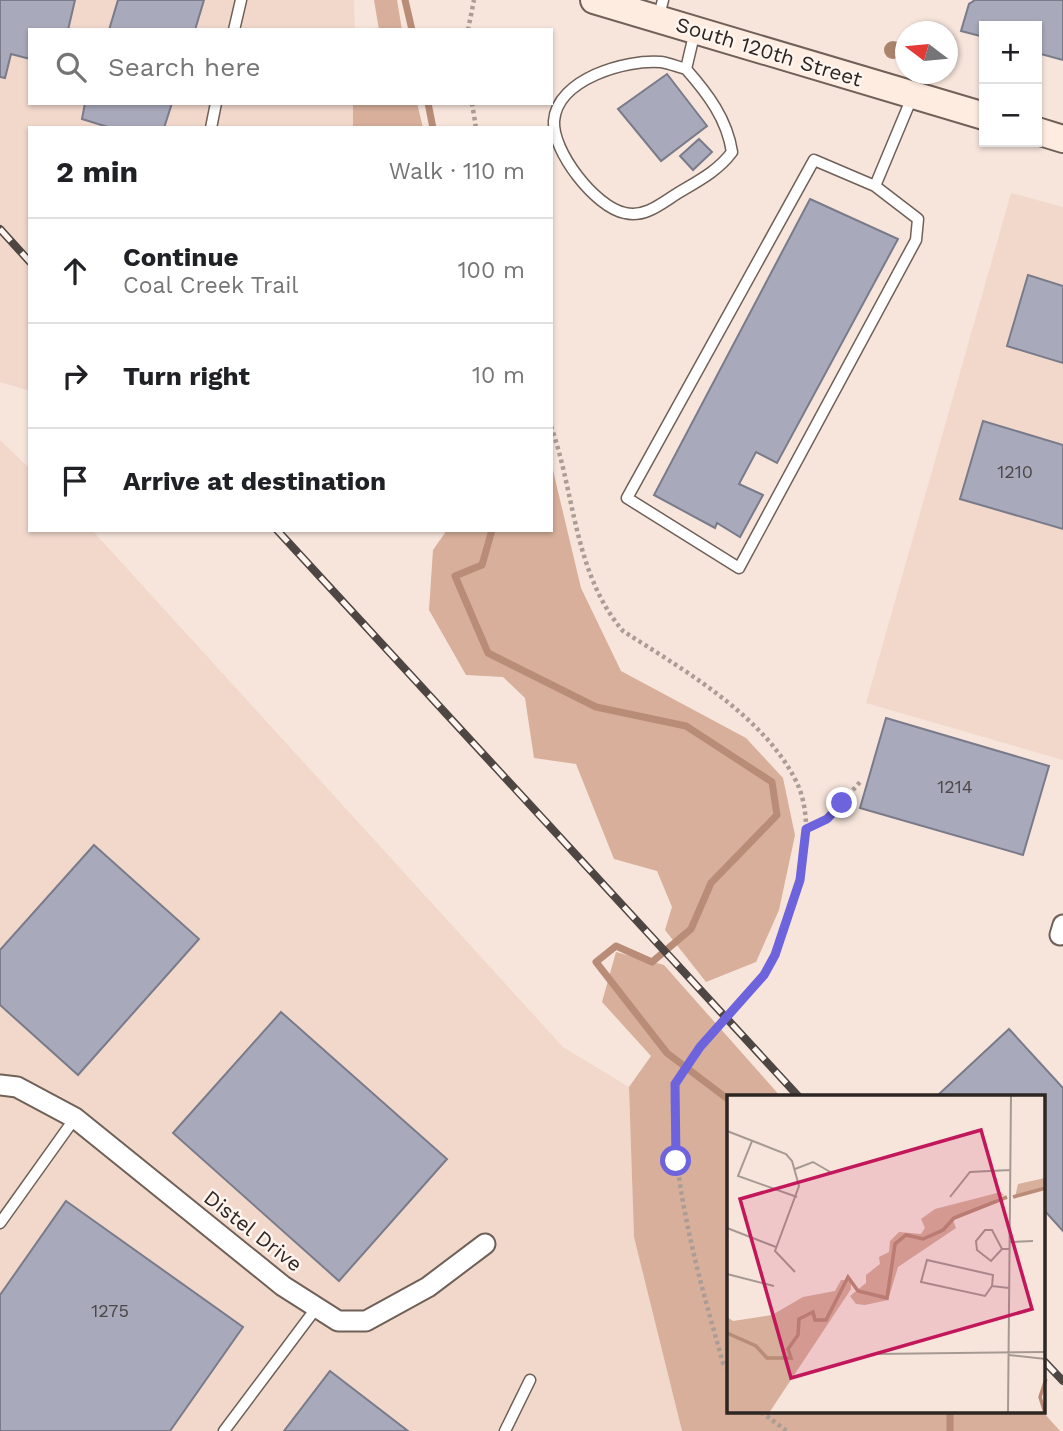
<!DOCTYPE html>
<html lang="en">
<head>
<meta charset="utf-8">
<style>
  :root { --surface:#fff; --page:#f2f2f2; --text:#202124; --muted:#757577; --line:#e0e0e0 }
  body { margin:0; font-family:"Work Sans",sans-serif; background:var(--page); color:var(--text) }
  .controls { position:absolute; right:21px; top:21px; display:grid; overflow:hidden; border-radius:0px; box-shadow:0 2px 5px #0004 }
  .controls button { width:63px; height:63px; display:grid; place-items:center; padding:0; border:0; border-bottom:2px solid var(--line); background:var(--surface); color:var(--text); font:35px sans-serif }
  .compass { position:absolute; left:895px; top:21px; width:63px; height:63px; border-radius:50%; background:var(--surface); box-shadow:0 2px 5px #0004; rotate:286deg }
  .stop { position:absolute; width:21px; height:21px; margin:-16px; border:5px solid #6c63dd; border-radius:50%; background:#fff }
  .stop.end { background:#6c63dd; border-color:#fff; box-shadow:0 2px 7px #0008 }
  .list { margin:0; padding:0; list-style:none }
  h2 { display:flex; justify-content:space-between; align-items:center; height:91px; margin:0; padding:0 28px; font-size:30px }
  h2 small { font-size:23px; font-weight:400; color:var(--muted) }
  .list li { display:grid; grid-template-columns:46px 1fr auto; gap:21px; align-items:center; box-sizing:border-box; height:105px; padding:0 28px; border-top:2px solid var(--line) }
  .list b { display:block; font-size:26px; white-space:nowrap }
  .list p { margin:0; font-size:23px; white-space:nowrap; color:var(--muted) }
  .list em { font-size:23px; font-style:normal; color:var(--muted) }
  .icon { flex:none; width:38px; height:38px; fill:none; stroke:currentColor; stroke-width:2; stroke-linecap:round; stroke-linejoin:round }
  .map { position:relative; flex:none; width:1063px; height:1431px; overflow:hidden }
  .search { position:absolute; background:var(--surface); box-shadow:0 2px 5px #0004; left:28px; top:28px; width:525px; height:77px; display:flex; align-items:center; gap:18px; box-sizing:border-box; padding:0 24px; border-radius:0px; color:var(--muted); font-size:26px }
  .panel { position:absolute; background:var(--surface); box-shadow:0 2px 5px #0004; left:28px; top:126px; width:525px; height:406px; border-radius:0px }
  .map>svg:first-child { display:block }
  .built { fill:#f1d8cb }
  .green { fill:#d7af9a }
  .lines { fill:none; stroke-linecap:round; stroke-linejoin:round }
  .stream { stroke:#b88c76; stroke-width:7 }
  .building { fill:#a8a9ba; stroke:#7a7b8a; stroke-width:2 }
  .lane-casing { stroke:#6f6058; stroke-width:13 }
  .street-casing { stroke:#6f6058; stroke-width:23 }
  .secondary-casing { stroke:#6f6058; stroke-width:30 }
  .path { stroke:#ab9d96; stroke-width:4.5; stroke-dasharray:3.5 3.5; stroke-linecap:butt }
  .lane { stroke:#fff; stroke-width:10 }
  .street { stroke:#fff; stroke-width:19 }
  .secondary { stroke:#ffece1; stroke-width:26 }
  .rail-casing { stroke:#4e4642; stroke-width:8 }
  .rail { stroke:#fff4ee; stroke-width:5; stroke-dasharray:16; stroke-linecap:butt }
  .tree { fill:#aa836c }
  .route { stroke:#6c63dd; stroke-width:9 }
  .labels { text-anchor:middle; stroke-width:5; stroke-linejoin:round; paint-order:stroke }
  .number-label { font-size:18px; fill:#4c4749 }
  .street-label { font-size:21px; fill:#2d2623; stroke:#fff4ee }
  .inset-river { fill:none; stroke:#b88c76; stroke-width:3.5 }
  .inset-road { fill:none; stroke:#a69992; stroke-width:2 }
  .view { fill:#c2185b; fill-opacity:0.15; stroke:#c2185b; stroke-width:3.5 }
  .inset-edge { fill:none; stroke:#2d2623; stroke-width:3.5 }
</style>
</head>
<body>
<div class="map">
<svg width="1063" height="1431" viewBox="0 0 1063 1431">
  <rect width="100%" height="100%" fill="#f7e5dc"/>
  <g class="built">
    <polygon points="0,0 354,0 355,30 30,30 30,103 357,103 358,128 30,128 30,391 0,382"/>
    <polygon points="1011,193 1063,207 1063,760 866,703"/>
    <polygon points="0,440 30,469 30,530 92,530 563,1047 629,1087 634,1237 682,1431 0,1431"/>
  </g>
  <g class="green">
    <polygon points="374,0 397,0 402,30 379,30"/>
    <polygon points="353,103 417,103 423,128 353,128"/>
    <polygon points="551,462 581,588 621,671 746,738 783,778 795,835 779,910 756,962 706,982 665,930 672,907 657,871 614,859 576,764 534,758 525,698 503,677 466,675 429,610 433,550 447,530 551,530"/>
    <polygon points="616,952 664,965 781,1097 729,1097 729,1412 1043,1412 1060,1431 682,1431 634,1237 629,1087 651,1056 602,1002"/>
  </g>
  <g class="lines">
    <g class="stream">
      <polyline points="405,0 412,30"/>
      <polyline points="428,103 433,128"/>
      <polyline points="492,530 482,565 455,576 488,653 596,707 686,726 772,782 777,815 711,883 691,929 652,962 616,946 596,962 667,1053 729,1100"/>
      <polyline points="729,1244 729,1251"/>
      <polyline points="950,1431 950,1412"/>
    </g>
  </g>
  <g class="building">
    <polygon points="0,0 75,0 68,30 30,30 30,59 11,54 5,78 0,77"/>
    <polygon points="118,0 204,0 195,30 109,30"/>
    <polygon points="975,0 1063,0 1063,60 1037,53 1037,26 984,26 984,37 961,31 969,4"/>
    <polygon points="667,74 707,126 661,161 618,109"/>
    <polygon points="85,103 172,103 164,128 111,128 82,119"/>
    <polygon points="699,139 712,152 693,170 680,156"/>
    <polygon points="810,199 898,239 777,463 756,452 739,484 763,495 740,537 717,523 715,528 654,495"/>
    <polygon points="1028,275 1063,286 1063,363 1007,346"/>
    <polygon points="983,421 1063,445 1063,529 960,499"/>
    <polygon points="886,718 1049,766 1023,855 860,808"/>
    <polygon points="94,845 199,939 78,1075 0,1005 0,950"/>
    <polygon points="281,1012 447,1159 339,1281 173,1133"/>
    <polygon points="1009,1029 1063,1088 1063,1231 1044,1210 1044,1097 938,1095"/>
    <polygon points="66,1201 243,1327 170,1431 0,1431 0,1295"/>
    <polygon points="330,1371 408,1431 284,1431"/>
  </g>
  <g class="lines">
    <g class="lane-casing">
      <g id="lane">
        <polyline points="658,19 663,0"/>
        <polyline points="234,30 241,0"/>
        <path d="M686 69C678 67 669 63 661 62 626 59 557 79 554 121 552 151 595 207 625 213 645 218 662 203 678 193 698 181 718 171 732 152 727 119 708 94 686 69L695 31"/>
        <polyline points="211,128 216,103"/>
        <polyline points="875,186 814,160 627,498 739,568 916,240 918,219 875,186 913,95"/>
        <polyline points="0,1223 75,1118"/>
        <polyline points="224,1431 317,1307"/>
        <polyline points="505,1431 530,1380"/>
      </g>
    </g>
    <g class="street-casing">
      <g id="street">
        <polyline points="1060,935 1063,925"/>
        <polyline points="0,1085 17,1087 75,1118 283,1286 338,1321 366,1321 428,1287 485,1244"/>
      </g>
    </g>
    <g class="secondary-casing">
      <g id="secondary">
        <polyline points="594,0 984,116"/>
        <polyline points="1037,131 1063,139"/>
      </g>
    </g>
    <g class="path">
      <polyline points="468,30 474,0"/>
      <polyline points="472,103 476,128"/>
      <path d="M551 426C575 494 574 574 623 631 682 669 765 716 797 783 812 815 806 859 796 892 789 920 781 952 763 976 736 1011 694 1041 676 1083 671 1094 673 1113 674 1125 678 1206 701 1285 723 1363L729 1370"/>
      <polyline points="805,829 827,819 861,781"/>
      <polyline points="761,1412 787,1431"/>
    </g>
    <use href="#lane" class="lane"/>
    <use href="#street" class="street"/>
    <use href="#secondary" class="secondary"/>
    <g class="rail-casing">
      <g id="rail">
        <polyline points="0,229 30,262"/>
        <polyline points="277,530 799,1097"/>
        <polyline points="1044,1361 1063,1381"/>
      </g>
    </g>
    <use href="#rail" class="rail"/>
  </g>
  <circle class="tree" cx="893" cy="50" r="9"/>
  <g class="lines">
    <polyline class="route" points="676,1161 675,1084 700,1047 764,975 775,955 800,880 806,829 827,819 842,803"/>
  </g>
  <g class="labels">
    <g class="number-label">
      <text x="1015" y="478">1210</text>
      <text x="955" y="793">1214</text>
      <text x="110" y="1317">1275</text>
    </g>
    <g class="street-label">
      <text transform="translate(769 52) rotate(17)" y="7">South 120th Street</text>
      <text transform="translate(253 1231) rotate(38)" y="7">Distel Drive</text>
    </g>
  </g>
  <g transform="translate(727 1095)">
    <rect width="318" height="318" fill="#f7e5dc"/>
    <path d="M318 83V94L288 102 291 89ZM274 97 277 100 244 118 225 123 229 133 171 172 161 205 138 210 129 209 123 201 139 188V180L153 169 152 162 162 157 163 146 172 137 194 139 198 133 194 124 208 114ZM114 185H124V194L42 318H0V222L6 226 45 220 76 202 108 196Z" fill="#d7af9a"/>
    <path class="inset-river" d="M286 102 319 93M0 238 29 251 40 263H64L61 254 71 240 72 224 86 217 88 225H99L121 182 131 196 160 203 168 149 179 140 196 144 216 135 227 123 280 102M318 318 313 302 319 284"/>
    <path class="inset-road" d="M0 36 59 59 65 66 72 91 48 156 68 177M25 46 11 81 70 102M68 74 86 67 105 78M223 102 243 77 283 75M0 133 49 152M283 147 306 146M275 154 265 135H258L249 146 250 155 264 166 275 154H283M0 179 47 191M265 191 266 180 200 165 194 187 258 201 265 191 282 193M148 259 319 257M282 260 319 264M281 318 284 0"/>
    <path class="view" d="M254 35 305 214 64 283 13 104Z"/>
    <rect width="318" height="318" class="inset-edge"/>
  </g>
</svg>
<div class="controls">
<button>+</button>
<button>−</button>
</div>
<svg class="compass" viewBox="-18 -18 36 36"><path d="M0-13l5 13h-10z" fill="#e53935"/><path d="M0 13l5-13h-10z" fill="#757577"/></svg>
<div class="stop" style="left:676px;top:1161px"></div>
<div class="stop end" style="left:842px;top:803px"></div>
<div class="search"><svg class="icon" aria-label="search" viewBox="0 0 24 24"><circle cx="10" cy="10" r="6"/><path d="M15 15l6 6"/></svg>Search here</div>
<section class="panel">
<h2>2 min<small>Walk · 110 m</small></h2>
<ul class="list">
<li><svg class="icon" aria-label="ahead" viewBox="0 0 24 24"><path d="M12 20V5M6 11l6-6 6 6"/></svg><div><b>Continue</b><p>Coal Creek Trail</p></div><em>100 m</em></li>
<li><svg class="icon" aria-label="right" viewBox="0 0 24 24"><path d="M7 20v-9h11M14 6l5 5-5 5"/></svg><div><b>Turn right</b></div><em>10 m</em></li>
<li><svg class="icon" aria-label="arrive" viewBox="0 0 24 24"><path d="M6 21V4h12l-3 4 3 4H6"/></svg><div><b>Arrive at destination</b></div></li>
</ul>
</section>
</div>
</body>
</html>
